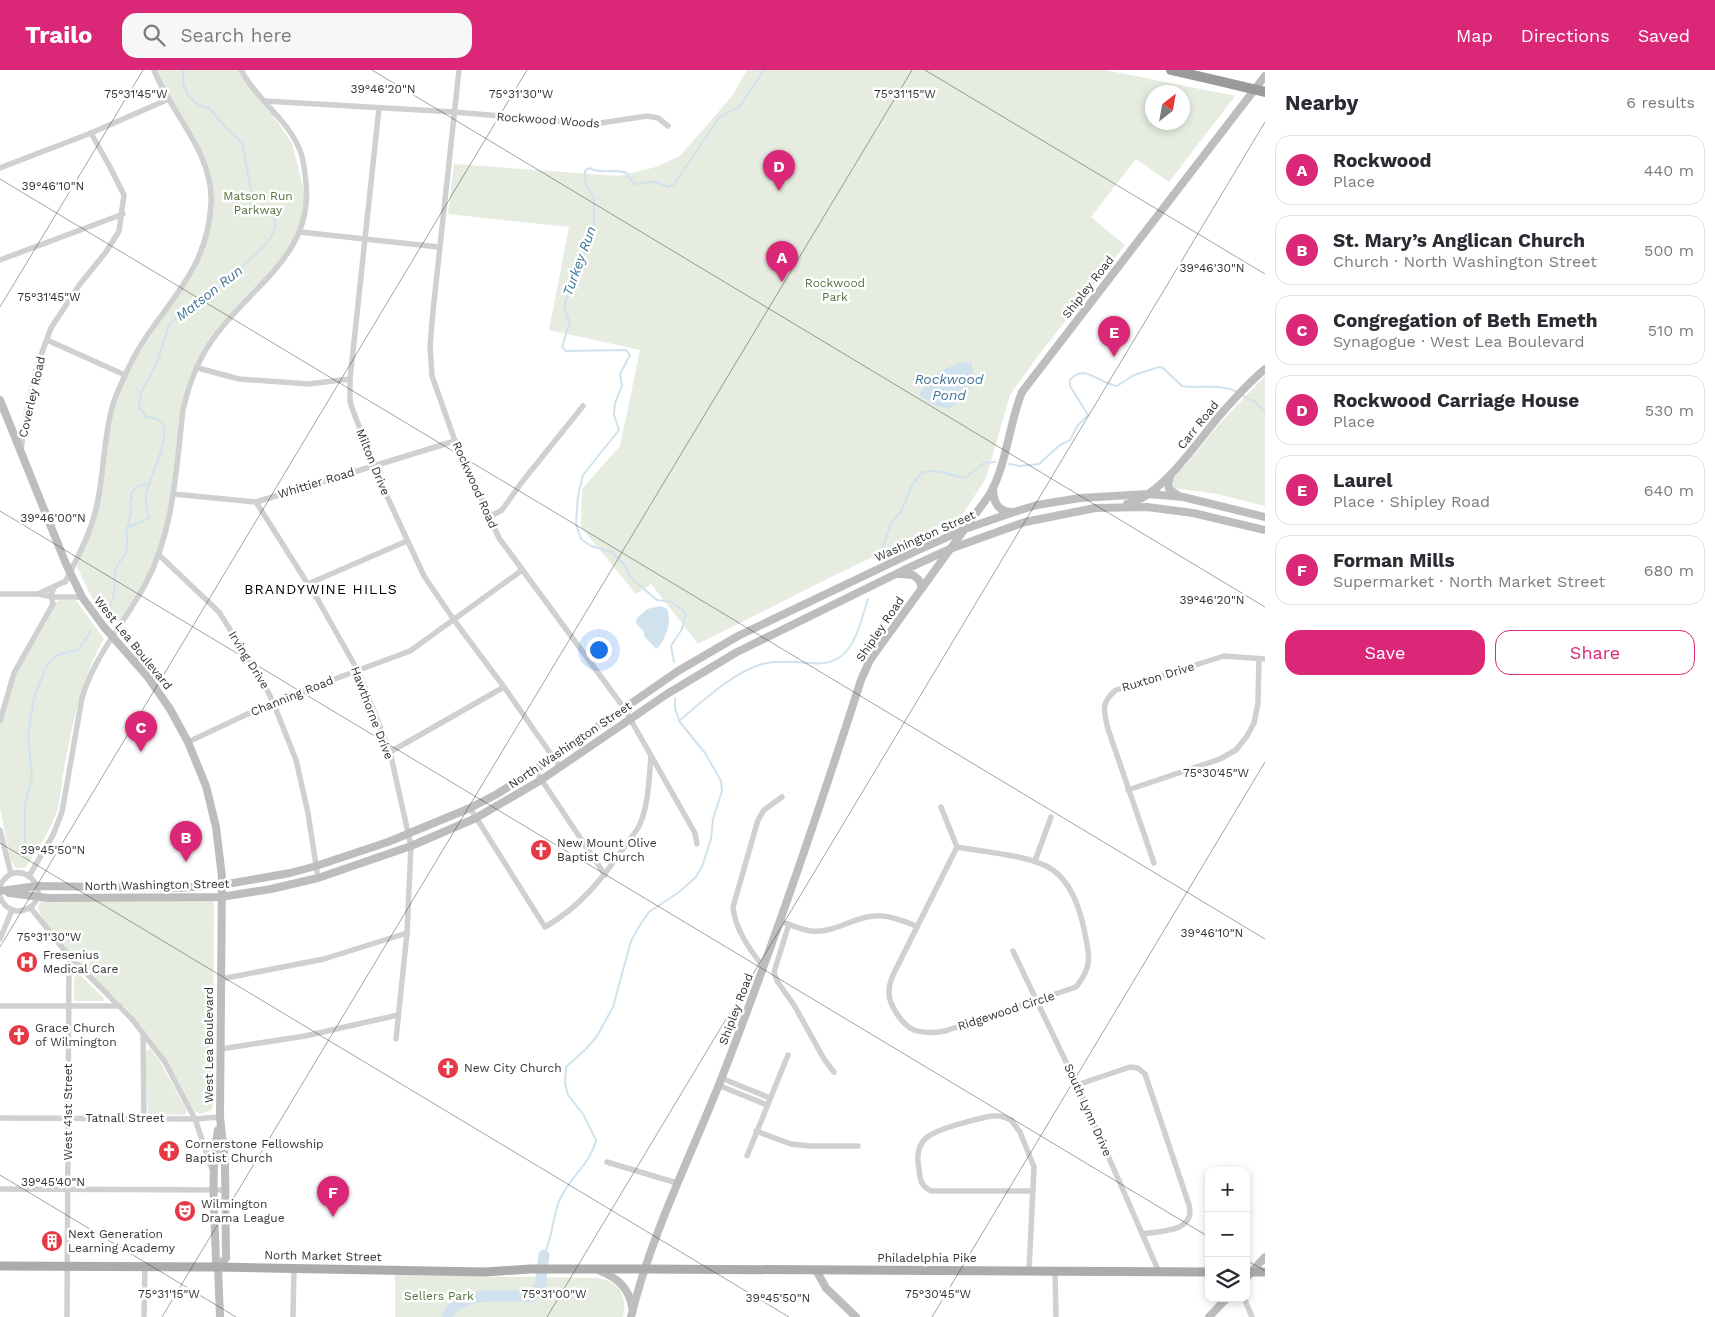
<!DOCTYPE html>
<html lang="en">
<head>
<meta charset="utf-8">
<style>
  :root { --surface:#fff; --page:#f7f7f7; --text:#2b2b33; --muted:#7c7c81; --line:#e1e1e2; --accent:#db2777 }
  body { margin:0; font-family:"Work Sans",sans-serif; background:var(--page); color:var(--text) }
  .controls { position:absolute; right:15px; bottom:15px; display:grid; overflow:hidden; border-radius:10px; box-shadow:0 2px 8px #0003 }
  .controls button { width:45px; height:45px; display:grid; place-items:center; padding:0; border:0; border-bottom:1px solid var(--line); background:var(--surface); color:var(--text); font:25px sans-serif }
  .compass { position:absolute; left:1145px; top:15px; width:45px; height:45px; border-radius:50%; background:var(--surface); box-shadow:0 2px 8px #0003; rotate:31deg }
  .you { position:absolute; left:598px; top:579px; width:18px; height:18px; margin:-12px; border:4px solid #fff; border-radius:50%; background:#1a73e8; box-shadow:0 0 0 8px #1a73e833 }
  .badge { display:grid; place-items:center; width:32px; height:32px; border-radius:50%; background:var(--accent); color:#fff; font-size:16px; font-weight:700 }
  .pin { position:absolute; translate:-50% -41px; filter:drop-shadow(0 1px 2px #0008) }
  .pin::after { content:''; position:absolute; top:26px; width:18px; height:15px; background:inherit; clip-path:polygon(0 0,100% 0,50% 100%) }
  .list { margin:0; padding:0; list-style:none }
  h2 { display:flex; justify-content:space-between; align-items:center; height:65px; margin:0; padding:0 20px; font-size:21px }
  h2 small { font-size:16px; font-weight:400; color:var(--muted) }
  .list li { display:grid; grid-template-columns:32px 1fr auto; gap:15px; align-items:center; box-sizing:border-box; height:70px; margin:0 10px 10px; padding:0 10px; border:1px solid var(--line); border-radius:15px }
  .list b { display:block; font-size:19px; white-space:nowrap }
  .list p { margin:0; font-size:16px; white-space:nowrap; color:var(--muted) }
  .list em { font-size:16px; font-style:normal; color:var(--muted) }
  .actions { display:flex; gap:10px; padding:15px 20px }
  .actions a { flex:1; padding:11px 0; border:1px solid var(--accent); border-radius:15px; text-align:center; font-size:18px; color:var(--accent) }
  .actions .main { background:var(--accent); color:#fff }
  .icon { flex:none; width:28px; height:28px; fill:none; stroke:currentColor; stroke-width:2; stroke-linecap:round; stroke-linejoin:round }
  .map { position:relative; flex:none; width:1265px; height:1247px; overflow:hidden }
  header { display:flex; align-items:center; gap:30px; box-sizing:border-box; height:70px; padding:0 25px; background:var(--accent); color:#fff }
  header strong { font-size:24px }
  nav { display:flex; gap:28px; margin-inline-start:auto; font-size:18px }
  .search { width:350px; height:45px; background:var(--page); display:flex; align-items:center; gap:12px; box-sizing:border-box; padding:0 18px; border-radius:15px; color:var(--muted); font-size:19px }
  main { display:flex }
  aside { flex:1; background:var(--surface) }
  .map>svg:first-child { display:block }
  .green { fill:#e6ecdf; fill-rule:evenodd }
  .water { fill:#cfe2ee }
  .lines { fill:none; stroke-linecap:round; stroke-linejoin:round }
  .stream { stroke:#cfe2ee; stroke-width:2 }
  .river { stroke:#cfe2ee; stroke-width:11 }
  .street { stroke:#d0d0d0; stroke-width:5.5 }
  .secondary { stroke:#bdbdbd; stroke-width:8 }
  .primary { stroke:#ababab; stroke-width:9 }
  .highway { stroke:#9a9a9a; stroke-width:10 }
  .highway-bridge { stroke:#9a9a9a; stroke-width:10 }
  .ticks { fill:none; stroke:#333; stroke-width:1; stroke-opacity:0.45 }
  .labels { text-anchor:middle; stroke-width:5; stroke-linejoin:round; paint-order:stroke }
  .street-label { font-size:12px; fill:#333; stroke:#fff }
  .park-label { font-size:12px; fill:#56703f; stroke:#fff }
  .poi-label { font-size:12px; fill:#333; stroke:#fff; text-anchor:start }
  .water-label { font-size:14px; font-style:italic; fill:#3f7597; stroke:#fff }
  .neighbourhood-label { font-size:14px; letter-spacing:1px; fill:#000; stroke:#fff }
  .ticks-label { font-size:12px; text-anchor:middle; fill:#333; stroke:#fff; stroke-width:5; stroke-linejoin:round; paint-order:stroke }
</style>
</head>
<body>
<header>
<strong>Trailo</strong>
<div class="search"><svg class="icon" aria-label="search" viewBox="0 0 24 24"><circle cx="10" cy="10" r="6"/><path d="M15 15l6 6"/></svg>Search here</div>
<nav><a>Map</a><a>Directions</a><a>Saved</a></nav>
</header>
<main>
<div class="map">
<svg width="1265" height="1247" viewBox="0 0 1265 1247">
  <rect width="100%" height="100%" fill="#fff"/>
  <g class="green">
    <path d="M154 0H242L292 73 306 129 300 162 280 194 232 246 202 288 183 340 169 445 151 502 121 554C97 547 88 518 77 497L96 440 112 338 125 305 195 198 205 170 210 121 206 99Z"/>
    <path d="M747 0H1105L1235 26 1169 112 1136 89 1091 147 1125 175 1038 286 1010 325 986 408 963 444 831 507 698 574 651 514 636 524 581 457 582 419 620 376 640 280 549 260 569 157 448 144 454 94 619 106 656 97 680 86 732 26ZM1152 22H1182V52H1152Z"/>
    <polygon points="1265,306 1265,436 1217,424 1173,418 1171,414 1174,406 1191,389 1219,354"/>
    <path d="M60 530H76L104 569C80 610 72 658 63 704 61 715 61 727 58 738 51 760 38 779 25 798H16L10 789 0 737V651L13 608 53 534Z"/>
    <path d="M41 830H214L213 1037 210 1041 200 1044 194 1041C176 1003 154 969 126 938 118 930 109 922 100 915 79 895 48 864 38 838Z"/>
    <polygon points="79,904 104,928 103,931 74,931 74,908"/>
    <polygon points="150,978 162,995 186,1039 187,1042 184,1045 148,1044 145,983"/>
    <path d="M395 1205 598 1208C619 1212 628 1226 623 1247H395Z"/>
  </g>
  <g class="water">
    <path d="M971 291C976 316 969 327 948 339L934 335 919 325C929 304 949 295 971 291Z"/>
    <path d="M661 536 667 539C668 542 669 545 669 548 670 556 663 575 656 579L644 566V562L636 553 637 548 647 539Z"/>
  </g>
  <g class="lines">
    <g class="stream">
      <polyline points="1241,325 1255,332 1265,342"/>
      <path d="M1009 394 1020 396 1039 394 1060 375 1070 370 1078 355 1088 345 1070 316V310C1084 292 1101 315 1117 316L1134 305 1159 297 1163 298 1182 316C1200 319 1220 313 1237 322"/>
      <polyline points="128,457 131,440 130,433 132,429 131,423 137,416 150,414"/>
      <polyline points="878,490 891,453 902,440 913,413 923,402 937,401 965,408 984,393 995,392"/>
      <path d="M106 541C120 523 111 517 116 499 118 493 123 488 126 482 129 475 126 466 127 458L149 448C147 440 145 432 146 424 149 408 173 365 161 352 157 348 151 348 146 347L139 336 141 322 157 293 169 255 189 236 196 233 217 219 237 202 265 175 271 167 275 158V149L268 143 256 142 250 133 251 121 242 72 226 58 209 38 199 35 191 29 187 24 183 13V0"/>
      <path d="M674 592 671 576 682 559 686 543 672 532 657 530 632 509 625 495 612 482 591 476 581 469 576 454 578 426 583 405 619 360 614 345 615 333 622 316 620 304 630 285 626 280 566 281 562 277 570 252C564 239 561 236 570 223L594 155V128L586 115 585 101 589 98C603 105 612 98 627 103 636 121 637 112 653 112 658 112 663 115 668 117L674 114 719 48 740 36 764 0"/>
      <polyline points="675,628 675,638 679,650"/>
      <polyline points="26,785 25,770 25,735 32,708 28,665 34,628 46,597 57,585 78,580 91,561"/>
      <path d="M544 1185C553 1167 552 1147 560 1129 570 1107 591 1093 596 1070L583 1044 568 1025 565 1014 566 997 586 979 597 966 613 937 631 871 640 855 649 842 679 822 695 808 702 797 711 769 713 749 722 721 721 711 705 683 679 651C703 631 732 603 762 594 777 590 796 592 811 593 853 598 858 559 868 529"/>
    </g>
    <path class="river" d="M447 1247C460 1219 507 1226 532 1227L541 1215V1208L544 1185"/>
    <g class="street">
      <polyline points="459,0 433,241 430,276 432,306 455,371 499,468 624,638 695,763 697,774"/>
      <polyline points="265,31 454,42 594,54 647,46 658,48 668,56"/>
      <polyline points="379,38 350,309 350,332 355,346 385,422 424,506 454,550 504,617 560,697"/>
      <polyline points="0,98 91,63 169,29"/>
      <polyline points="300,162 439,177"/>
      <polyline points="0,190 123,144"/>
      <polyline points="47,270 125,305"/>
      <polyline points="198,298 239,309 308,314 350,309"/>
      <polyline points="21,380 26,344 37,296 51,258 80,214 106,182 119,161 124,125 110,97 91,63"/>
      <polyline points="173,424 256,432 455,371"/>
      <polyline points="256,432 318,530 358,601 390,682 411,776 407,863 396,969"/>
      <polyline points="489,447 502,440 522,412 583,336"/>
      <polyline points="158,484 219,542 263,612 273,632 296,690 308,743 318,808"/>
      <path d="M65 512C77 489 90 464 96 439 104 406 103 371 112 338 115 326 121 314 126 303 154 240 207 210 211 134 214 83 171 44 154 0"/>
      <polyline points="308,514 407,471"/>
      <polyline points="0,524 38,524 53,527 82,527"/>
      <polyline points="38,524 66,511"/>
      <polyline points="0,651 14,603 53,534 51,524 55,516"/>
      <polyline points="188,672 273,632 410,581 521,501"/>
      <polyline points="390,682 504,617"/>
      <polyline points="535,700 605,805"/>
      <polyline points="1128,720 1220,689 1236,680 1247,666 1254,653 1258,633 1259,589"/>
      <path d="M941 737 957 777C984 782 1031 785 1053 800 1072 814 1081 842 1085 864 1090 887 1092 897 1076 917L945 961C937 963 922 963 914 960 902 955 888 934 889 921 889 916 891 910 893 905L957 777"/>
      <path d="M470 738 545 857C580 837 603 808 625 776 630 769 637 761 640 754 649 733 649 707 651 686"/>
      <polyline points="0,760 11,804"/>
      <polyline points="1035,791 1051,747"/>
      <path d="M1154 793 1108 659C1104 641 1100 633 1116 620L1224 586 1265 589"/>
      <path d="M29 806 53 765 62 742 82 628C94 586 125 552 145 515 174 462 176 399 183 340 189 313 201 283 219 261 256 213 313 182 306 113 305 103 304 92 301 83 289 49 257 31 241 0"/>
      <path d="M0 816C14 785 53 815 32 836 28 839 23 841 17 841 9 840 3 835 0 827"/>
      <polyline points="30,837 69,886 132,949 165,992 195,1049 212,1099"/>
      <path d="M785 853C793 856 803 860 811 861 836 864 858 843 883 846 895 847 906 852 916 856"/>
      <polyline points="789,854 774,902 777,911 794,935 824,989 834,1002"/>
      <polyline points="0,869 12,840"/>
      <polyline points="1013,881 1077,1015 1159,1202"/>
      <path d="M764 898C751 881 735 860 733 837L758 750 764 740 782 727"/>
      <polyline points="221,909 324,889 407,863"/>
      <polyline points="0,936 120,936"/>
      <polyline points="143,963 144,1049"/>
      <polyline points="221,979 305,966 398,945"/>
      <polyline points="721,1008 770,1028"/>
      <polyline points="718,1015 767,1035"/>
      <path d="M1077 1015 1130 997 1138 998 1145 1004 1189 1135C1196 1162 1161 1161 1142 1164"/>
      <polyline points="0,1048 195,1049 220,1047"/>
      <polyline points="756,1061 791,1074 810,1076 858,1076"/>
      <polyline points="747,1086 788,985"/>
      <polyline points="607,1092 677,1113"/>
      <polyline points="0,1119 226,1120"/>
      <path d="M1029 1201 1034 1097 1020 1062 1011 1050 1001 1046H991C976 1049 935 1059 925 1069 917 1077 917 1089 919 1099 920 1110 921 1116 931 1121H1033"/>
      <polyline points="1055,1201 1056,1247"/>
      <polyline points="1244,1228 1252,1247"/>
      <polyline points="67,1247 69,886"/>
      <polyline points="144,1247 145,1197"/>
      <polyline points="293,1247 294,1198"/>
    </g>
    <g class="secondary">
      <polyline points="0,330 66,494 82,527 104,557 147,606 170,639 188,672 206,716 216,757 222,807 220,1047 225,1093 226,1188 218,1197"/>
      <polyline points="1170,406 1168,414 1169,419 1179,426"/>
      <path d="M993 418C993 432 998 442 1012 442"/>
      <path d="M1127 434C1162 426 1197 372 1220 345 1234 329 1248 313 1265 299"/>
      <polyline points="899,504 913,505 919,510 922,518"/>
      <polyline points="0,821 37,816 182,818 233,813 290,803 316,796 388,772 470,738 497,724 535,700 678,601 738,566 914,482 965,459 1014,442 1037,435 1080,428 1148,424 1183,427 1265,447"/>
      <polyline points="9,823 49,828 221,827 271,819 318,808 411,776 476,748 541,710 667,624 737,582 904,500 950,479 1025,452 1095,438 1147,437 1193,443 1265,460"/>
      <path d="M218 1060C210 1103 215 1149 216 1192L218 1197 220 1247"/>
      <path d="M598 1200C616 1207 629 1217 632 1237"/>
      <polyline points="816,1200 826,1218 856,1247"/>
      <polyline points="1246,1208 1265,1187"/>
      <path d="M631 1247C651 1164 691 1086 722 1007 773 876 818 744 861 610L870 590 990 424C1007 393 1009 354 1022 322L1265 6"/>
      <polyline points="1209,1247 1227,1228"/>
    </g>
    <g class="primary">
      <polyline points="0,1196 218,1197 485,1202 530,1199 645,1199 1209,1202"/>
      <polyline points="1246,1202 1265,1202"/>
    </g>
    <polyline class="highway" points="1171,0 1219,11"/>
    <polyline class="highway-bridge" points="1219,11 1265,22"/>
  </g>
  <path class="ticks" d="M372 0 1265 537M925 0 1265 204M0 109 1265 869M0 237 143 0M0 441 1209 1167M0 773 789 1247M0 877 527 0M0 1105 236 1247M1246 1190 1265 1201M162 1247 912 0M547 1247 1265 52M932 1247 1265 692"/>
  <defs>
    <g id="church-disc" transform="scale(1.125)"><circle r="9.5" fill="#e63946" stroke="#fff"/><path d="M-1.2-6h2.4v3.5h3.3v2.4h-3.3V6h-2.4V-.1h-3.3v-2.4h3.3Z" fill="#fff"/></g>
    <g id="hospital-disc" transform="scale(1.125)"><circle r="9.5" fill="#e63946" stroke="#fff"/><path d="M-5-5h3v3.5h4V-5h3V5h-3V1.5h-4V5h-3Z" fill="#fff"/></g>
    <g id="theatre-disc" transform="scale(1.125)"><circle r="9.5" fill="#e63946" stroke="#fff"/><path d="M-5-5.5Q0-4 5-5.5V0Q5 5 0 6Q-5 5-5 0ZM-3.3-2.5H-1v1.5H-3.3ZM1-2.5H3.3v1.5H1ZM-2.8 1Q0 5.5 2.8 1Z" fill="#fff"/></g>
    <g id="building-disc" transform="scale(1.125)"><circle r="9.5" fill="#e63946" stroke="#fff"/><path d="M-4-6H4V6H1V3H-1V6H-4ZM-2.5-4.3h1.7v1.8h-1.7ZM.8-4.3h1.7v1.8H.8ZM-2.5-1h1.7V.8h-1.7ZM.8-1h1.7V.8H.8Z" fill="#fff"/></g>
  </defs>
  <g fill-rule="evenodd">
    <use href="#church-disc" x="541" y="780"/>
    <use href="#hospital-disc" x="27" y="892"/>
    <use href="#church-disc" x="19" y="965"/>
    <use href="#church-disc" x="448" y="998"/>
    <use href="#church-disc" x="169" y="1081"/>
    <use href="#theatre-disc" x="185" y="1141"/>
    <use href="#building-disc" x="52" y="1171"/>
  </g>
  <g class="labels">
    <g class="street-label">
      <text transform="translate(548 50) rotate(4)" y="4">Rockwood Woods</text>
      <text transform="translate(1088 217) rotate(-52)" y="4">Shipley Road</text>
      <text transform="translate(32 327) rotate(-77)" y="4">Coverley Road</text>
      <text transform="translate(1198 355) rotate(-51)" y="4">Carr Road</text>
      <text transform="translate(373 392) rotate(68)" y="4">Milton Drive</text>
      <text transform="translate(316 413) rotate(-17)" y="4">Whittier Road</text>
      <text transform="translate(475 415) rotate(66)" y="4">Rockwood Road</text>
      <text transform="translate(925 466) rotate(-24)" y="4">Washington Street</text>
      <text transform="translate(880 559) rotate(-56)" y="4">Shipley Road</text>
      <text transform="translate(133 573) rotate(51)" y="4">West Lea Boulevard</text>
      <text transform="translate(249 590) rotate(58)" y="4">Irving Drive</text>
      <text transform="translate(1158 607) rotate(-17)" y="4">Ruxton Drive</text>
      <text transform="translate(292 626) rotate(-22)" y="4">Channing Road</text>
      <text transform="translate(372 643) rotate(69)" y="4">Hawthorne Drive</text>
      <text transform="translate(570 675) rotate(-34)" y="4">North Washington Street</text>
      <text transform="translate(157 815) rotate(-1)" y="4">North Washington Street</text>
      <text transform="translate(736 939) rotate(-69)" y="4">Shipley Road</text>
      <text transform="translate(1006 941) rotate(-18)" y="4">Ridgewood Circle</text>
      <text transform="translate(209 975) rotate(-90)" y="4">West Lea Boulevard</text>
      <text transform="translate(1088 1040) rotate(66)" y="4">South Lynn Drive</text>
      <text transform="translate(68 1042) rotate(-90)" y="4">West 41st Street</text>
      <text x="125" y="1052">Tatnall Street</text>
      <text transform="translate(323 1186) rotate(1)" y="4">North Market Street</text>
      <text x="927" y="1192">Philadelphia Pike</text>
    </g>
    <g class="park-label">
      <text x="258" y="130">Matson Run<tspan x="258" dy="14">Parkway</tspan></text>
      <text x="835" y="217">Rockwood<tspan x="835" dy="14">Park</tspan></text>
      <text x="439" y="1230">Sellers Park</text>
    </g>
    <g class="poi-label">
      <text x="557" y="777">New Mount Olive<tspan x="557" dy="14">Baptist Church</tspan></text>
      <text x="43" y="889">Fresenius<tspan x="43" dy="14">Medical Care</tspan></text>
      <text x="35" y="962">Grace Church<tspan x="35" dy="14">of Wilmington</tspan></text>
      <text x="464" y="1002">New City Church</text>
      <text x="185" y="1078">Cornerstone Fellowship<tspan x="185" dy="14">Baptist Church</tspan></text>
      <text x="201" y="1138">Wilmington<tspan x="201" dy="14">Drama League</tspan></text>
      <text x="68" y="1168">Next Generation<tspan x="68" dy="14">Learning Academy</tspan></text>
    </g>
    <g class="water-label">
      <text transform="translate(579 191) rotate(-70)" y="5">Turkey Run</text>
      <text transform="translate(209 223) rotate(-38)" y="5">Matson Run</text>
      <text x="949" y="314">Rockwood<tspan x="949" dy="16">Pond</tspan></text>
    </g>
    <g class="neighbourhood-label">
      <text x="321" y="524">BRANDYWINE HILLS</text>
    </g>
  </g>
  <g class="ticks-label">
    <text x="383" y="23">39°46'20"N</text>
    <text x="136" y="28">75°31'45"W</text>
    <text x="521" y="28">75°31'30"W</text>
    <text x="905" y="28">75°31'15"W</text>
    <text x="53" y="120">39°46'10"N</text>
    <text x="1212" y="202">39°46'30"N</text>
    <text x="49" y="231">75°31'45"W</text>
    <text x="53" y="452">39°46'00"N</text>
    <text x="1212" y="534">39°46'20"N</text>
    <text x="1216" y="707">75°30'45"W</text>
    <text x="53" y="784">39°45'50"N</text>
    <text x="1212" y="867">39°46'10"N</text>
    <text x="49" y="871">75°31'30"W</text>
    <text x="53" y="1116">39°45'40"N</text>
    <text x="169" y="1228">75°31'15"W</text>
    <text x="554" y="1228">75°31'00"W</text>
    <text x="938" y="1228">75°30'45"W</text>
    <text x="778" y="1232">39°45'50"N</text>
  </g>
</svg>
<div class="controls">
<button>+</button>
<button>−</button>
<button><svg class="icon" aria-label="layers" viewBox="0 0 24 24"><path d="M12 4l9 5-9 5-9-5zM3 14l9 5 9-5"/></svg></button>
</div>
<svg class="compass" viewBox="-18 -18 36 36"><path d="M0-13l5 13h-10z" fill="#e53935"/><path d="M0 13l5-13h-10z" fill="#7c7c81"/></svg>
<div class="you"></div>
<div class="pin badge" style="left:782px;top:212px">A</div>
<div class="pin badge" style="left:186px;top:792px">B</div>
<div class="pin badge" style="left:141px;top:682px">C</div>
<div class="pin badge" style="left:779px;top:121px">D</div>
<div class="pin badge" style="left:1114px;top:287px">E</div>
<div class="pin badge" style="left:333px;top:1147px">F</div>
</div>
<aside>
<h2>Nearby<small>6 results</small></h2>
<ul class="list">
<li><span class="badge">A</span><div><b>Rockwood</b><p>Place</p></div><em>440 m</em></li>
<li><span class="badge">B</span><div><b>St. Mary’s Anglican Church</b><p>Church · North Washington Street</p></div><em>500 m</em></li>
<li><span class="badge">C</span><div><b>Congregation of Beth Emeth</b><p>Synagogue · West Lea Boulevard</p></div><em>510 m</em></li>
<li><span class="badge">D</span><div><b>Rockwood Carriage House</b><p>Place</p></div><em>530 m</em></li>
<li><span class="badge">E</span><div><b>Laurel</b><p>Place · Shipley Road</p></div><em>640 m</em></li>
<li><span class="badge">F</span><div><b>Forman Mills</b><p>Supermarket · North Market Street</p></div><em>680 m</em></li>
</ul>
<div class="actions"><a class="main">Save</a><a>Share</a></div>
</aside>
</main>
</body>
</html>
